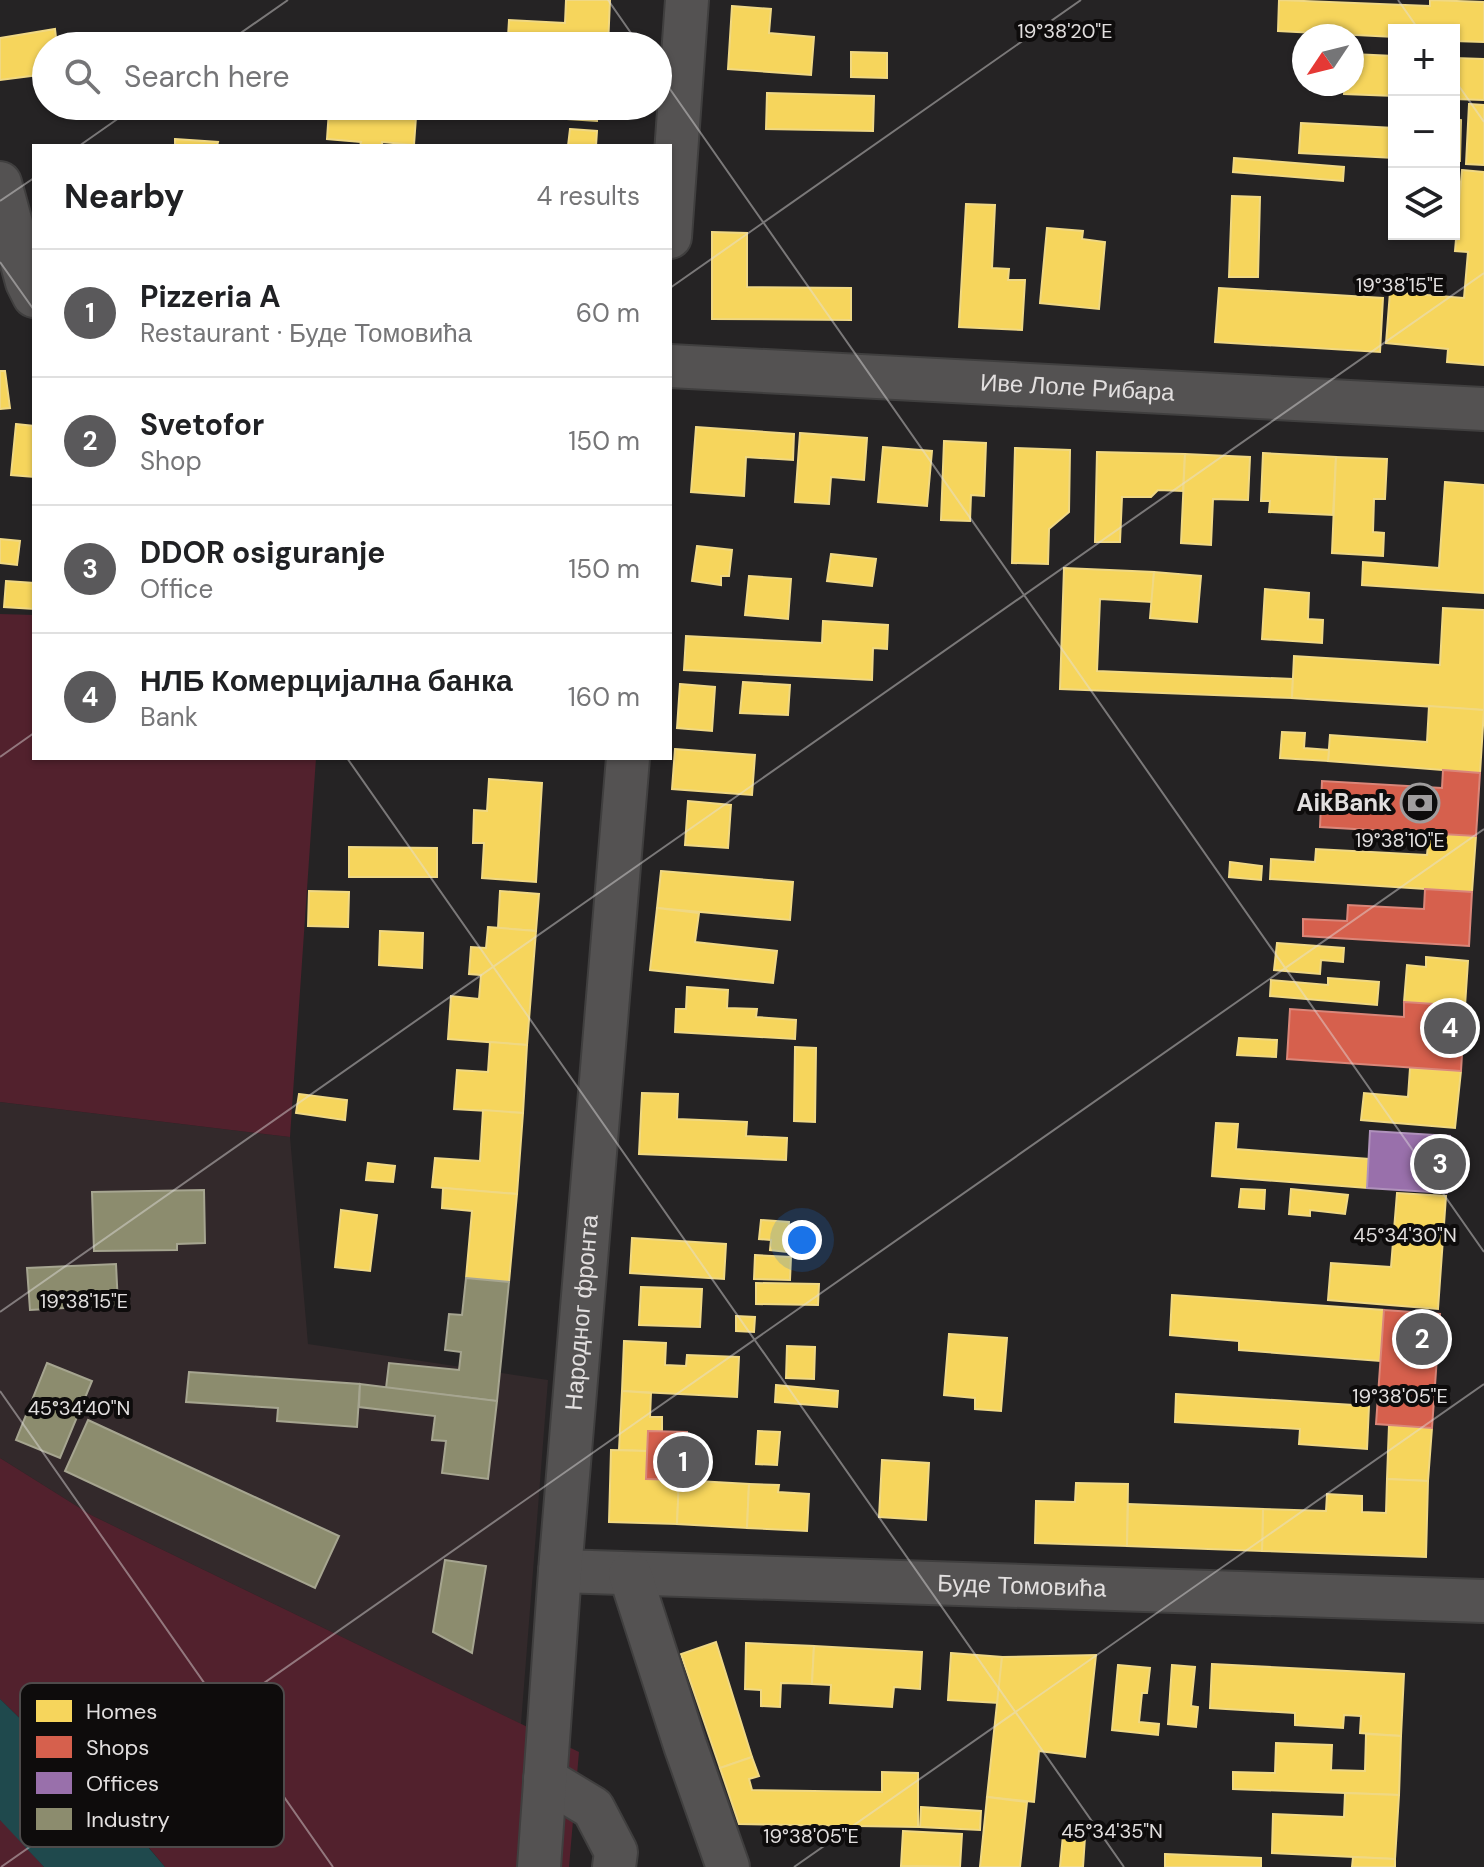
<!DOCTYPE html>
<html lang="en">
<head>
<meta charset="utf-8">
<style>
  :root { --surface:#fff; --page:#f6f6f6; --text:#202124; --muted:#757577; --line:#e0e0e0; --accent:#5a595b }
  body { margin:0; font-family:"DM Sans",sans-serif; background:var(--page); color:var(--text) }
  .controls { position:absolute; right:24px; top:24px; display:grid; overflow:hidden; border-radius:0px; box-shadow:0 2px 6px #0004 }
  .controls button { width:72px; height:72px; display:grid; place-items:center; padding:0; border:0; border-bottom:2px solid var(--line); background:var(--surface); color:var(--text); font:40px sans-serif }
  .compass { position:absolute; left:1292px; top:24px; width:72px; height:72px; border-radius:50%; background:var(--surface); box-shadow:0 2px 6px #0004; rotate:235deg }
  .you { position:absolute; left:802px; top:1240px; width:28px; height:28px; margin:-20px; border:6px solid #fff; border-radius:50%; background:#1a73e8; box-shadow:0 0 0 12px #1a73e833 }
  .badge { display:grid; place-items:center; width:52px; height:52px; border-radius:50%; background:var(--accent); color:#fff; font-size:26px; font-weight:700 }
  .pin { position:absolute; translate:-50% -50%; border:4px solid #fff; box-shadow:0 2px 8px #0006 }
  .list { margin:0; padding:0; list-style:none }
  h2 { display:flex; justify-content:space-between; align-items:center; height:104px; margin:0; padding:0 32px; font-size:34px }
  h2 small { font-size:26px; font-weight:400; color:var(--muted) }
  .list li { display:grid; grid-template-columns:52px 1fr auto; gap:24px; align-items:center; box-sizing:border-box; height:128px; padding:0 32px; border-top:2px solid var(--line) }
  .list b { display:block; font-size:30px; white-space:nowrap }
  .list p { margin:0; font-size:26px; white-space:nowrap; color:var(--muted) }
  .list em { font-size:26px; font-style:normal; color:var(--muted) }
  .icon { flex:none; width:44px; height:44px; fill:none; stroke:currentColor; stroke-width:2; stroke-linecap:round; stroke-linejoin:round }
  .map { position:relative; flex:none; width:1484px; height:1867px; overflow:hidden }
  .search { position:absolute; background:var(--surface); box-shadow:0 2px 6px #0004; left:32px; top:32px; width:640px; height:88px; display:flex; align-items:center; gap:20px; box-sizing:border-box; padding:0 28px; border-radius:44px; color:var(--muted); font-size:30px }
  .panel { position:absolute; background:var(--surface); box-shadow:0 2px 6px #0004; left:32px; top:144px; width:640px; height:616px; border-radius:0px }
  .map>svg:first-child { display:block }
  .built { fill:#33292b }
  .green { fill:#52212d }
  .water { fill:#1f494d }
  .homes { fill:#f6d55c; stroke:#f0d883; stroke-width:2 }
  .shops { fill:#d6604d; stroke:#da8679; stroke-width:2 }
  .offices { fill:#9970ab; stroke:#af91bb; stroke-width:2 }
  .industry { fill:#8c8c6e; stroke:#a6a590; stroke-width:2 }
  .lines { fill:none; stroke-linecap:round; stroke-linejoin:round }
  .minor-casing { stroke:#403f3f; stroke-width:46 }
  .minor { stroke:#545252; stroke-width:42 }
  .ticks { fill:none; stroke:#e2dfdf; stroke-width:2; stroke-opacity:0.45 }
  .labels { text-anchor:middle; stroke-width:8; stroke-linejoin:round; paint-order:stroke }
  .street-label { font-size:24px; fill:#e2dfdf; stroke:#0e0c0c }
  .poi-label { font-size:24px; font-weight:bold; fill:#e2dfdf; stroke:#0e0c0c; text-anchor:end }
  .key { fill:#0e0c0c; stroke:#4e4b4b; stroke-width:2 }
  .key-label { font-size:22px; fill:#e2dfdf }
  .ticks-label { font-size:20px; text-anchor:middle; fill:#e2dfdf; stroke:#0e0c0c; stroke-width:8; stroke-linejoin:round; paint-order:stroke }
</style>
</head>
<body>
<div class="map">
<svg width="1484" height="1867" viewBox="0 0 1484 1867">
  <rect width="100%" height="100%" fill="#252324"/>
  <polygon class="built" points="0,1102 290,1137 308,1344 548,1380 521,1724 91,1515 0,1458"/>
  <g class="green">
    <polygon points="0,614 34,615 34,758 316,758 290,1137 0,1102"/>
    <polygon points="0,1458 91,1515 579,1752 569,1867 165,1867 131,1826 0,1699"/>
    <polygon points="0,1820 4,1823 44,1867 0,1867"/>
  </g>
  <polygon class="water" points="0,1699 131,1827 165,1867 44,1867 0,1820"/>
  <g class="homes">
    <polygon points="566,0 610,0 608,46 494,46 494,36 508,37 509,20 565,23"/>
    <polygon points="1279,0 1430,6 1430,0 1484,2 1484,42 1454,41 1454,30 1394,30 1394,37 1278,31"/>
    <polygon points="732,6 771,9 769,33 814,37 811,75 728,69"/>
    <polygon points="55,29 57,46 46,46 46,74 0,80 0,38"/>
    <polygon points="851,52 887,53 887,78 851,77"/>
    <polygon points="1352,54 1394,56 1394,96 1344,94 1345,84 1352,84"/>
    <polygon points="1454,58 1484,59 1484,100 1454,99"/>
    <polygon points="767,93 874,96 873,131 766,129"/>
    <polygon points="1469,104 1484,105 1484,165 1466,164"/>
    <polygon points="488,106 598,106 597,121 488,114"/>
    <polygon points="329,110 416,117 414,145 382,142 382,146 360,146 361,142 327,139"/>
    <polygon points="1454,119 1461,120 1460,161 1454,161"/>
    <polygon points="1301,123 1394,128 1394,158 1299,153"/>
    <polygon points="570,129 597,131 596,146 568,146"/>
    <polygon points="175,139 218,142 217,146 175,146"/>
    <polygon points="1234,158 1344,167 1343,181 1233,172"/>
    <polygon points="1462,170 1484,172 1484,365 1447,362 1448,349 1386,343 1390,292 1464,298 1468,252 1455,251"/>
    <polygon points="1232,196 1260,197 1258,277 1229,277"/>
    <polygon points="966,204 995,205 992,268 1009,269 1008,280 1025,280 1022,330 959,327"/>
    <polygon points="1047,228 1083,231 1082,239 1105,242 1099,309 1040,303"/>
    <polygon points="712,232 747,233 747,287 851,288 851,320 712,319"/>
    <polygon points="1219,288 1383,298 1380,352 1215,342"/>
    <polygon points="0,371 5,371 10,408 0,409"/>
    <polygon points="16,424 34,426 34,477 11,475"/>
    <polygon points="696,427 794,434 793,460 746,457 744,496 691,492"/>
    <polygon points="800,433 867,438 864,480 831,477 829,504 795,502"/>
    <polygon points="944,441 986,443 984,496 971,495 970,521 941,520"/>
    <polygon points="883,447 932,451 927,506 878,502"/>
    <polygon points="1015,448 1070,450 1069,512 1049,529 1048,564 1012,563"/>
    <polygon points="1097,452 1185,454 1183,491 1158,490 1151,497 1122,497 1120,542 1095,542"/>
    <polygon points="1263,453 1336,457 1333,515 1269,512 1270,501 1261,501"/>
    <polygon points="1185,454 1250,457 1248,500 1213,499 1211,545 1181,543"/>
    <polygon points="1336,457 1387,459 1385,499 1374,499 1373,532 1384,533 1383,556 1332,553"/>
    <polygon points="1445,482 1484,485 1484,593 1362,585 1363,562 1439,568"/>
    <polygon points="0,539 20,541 17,565 0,563"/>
    <polygon points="697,546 732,550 729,576 721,576 721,585 692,581"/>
    <polygon points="831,554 876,559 872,586 827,581"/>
    <polygon points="1064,568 1154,572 1152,602 1100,599 1097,671 1293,679 1292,698 1060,689"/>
    <polygon points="1154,572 1201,576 1197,622 1150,618"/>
    <polygon points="749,576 791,579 788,619 745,615"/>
    <polygon points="6,581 34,583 34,609 4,607"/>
    <polygon points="1265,589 1309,593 1308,619 1323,620 1322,643 1262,639"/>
    <polygon points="1443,608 1484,610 1484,710 1292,698 1294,656 1440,665"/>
    <polygon points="823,621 888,625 887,649 873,648 872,680 684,670 686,636 822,643"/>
    <polygon points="743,682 790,685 788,715 740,713"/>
    <polygon points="680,684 715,687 712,731 677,728"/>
    <polygon points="1429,706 1484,710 1480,773 1328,761 1330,735 1427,742"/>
    <polygon points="1282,732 1305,733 1304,748 1329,750 1328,761 1280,758"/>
    <polygon points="675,749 755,755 752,795 672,789"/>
    <polygon points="489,779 542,783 536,882 482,878 484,843 473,843 474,810 487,811"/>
    <polygon points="688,801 731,805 728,848 685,845"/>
    <polygon points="1429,833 1476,836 1472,892 1270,879 1271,859 1315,862 1316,849 1427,855"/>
    <polygon points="349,847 437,848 437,877 349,877"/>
    <polygon points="1230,862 1262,866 1261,880 1229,877"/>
    <polygon points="661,871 793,882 790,920 657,908"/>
    <polygon points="309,891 349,892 348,927 308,926"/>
    <polygon points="500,891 539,894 536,931 498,928"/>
    <polygon points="657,908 699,913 695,942 777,951 773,983 650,970"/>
    <polygon points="488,927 536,931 527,1045 448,1039 451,996 479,999 481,975 469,974 471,947 486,948"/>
    <polygon points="380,931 423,933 422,968 379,965"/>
    <polygon points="1277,943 1344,948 1343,962 1321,960 1320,974 1274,970"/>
    <polygon points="1426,957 1468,961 1465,1006 1404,1002 1407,965 1426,967"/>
    <polygon points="1328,978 1379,982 1377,1005 1270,996 1271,980 1328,985"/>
    <polygon points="687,987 728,990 727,1008 757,1009 756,1017 796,1020 795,1039 675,1032 676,1009 686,1009"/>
    <polygon points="1239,1038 1277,1040 1276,1057 1237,1055"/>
    <polygon points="490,1042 527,1045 523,1113 454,1109 457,1070 488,1072"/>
    <polygon points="795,1047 816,1048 815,1122 794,1121"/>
    <polygon points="1410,1068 1461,1071 1455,1128 1361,1120 1364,1093 1408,1097"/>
    <polygon points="642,1093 678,1094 677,1119 747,1122 746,1136 787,1138 786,1160 639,1154"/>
    <polygon points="299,1094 347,1100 345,1120 296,1113"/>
    <polygon points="483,1110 523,1113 517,1194 432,1187 435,1158 480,1161"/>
    <polygon points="1216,1123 1238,1124 1236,1149 1369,1159 1367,1188 1212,1176"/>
    <polygon points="368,1163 395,1166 393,1182 366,1180"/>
    <polygon points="443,1188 517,1194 509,1282 466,1278 472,1211 442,1208"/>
    <polygon points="1241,1189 1265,1190 1264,1209 1239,1207"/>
    <polygon points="1291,1189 1348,1195 1345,1214 1310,1210 1310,1216 1289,1214"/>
    <polygon points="1397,1193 1446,1196 1438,1309 1328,1300 1331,1263 1391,1267"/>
    <polygon points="341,1210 377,1215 370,1271 335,1267"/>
    <polygon points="761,1220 789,1222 787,1252 770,1250 771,1240 759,1239"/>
    <polygon points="632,1238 726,1244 724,1279 630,1273"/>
    <polygon points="755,1255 791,1257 790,1280 754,1279"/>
    <polygon points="756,1283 819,1284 818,1305 756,1304"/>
    <polygon points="641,1287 702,1289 700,1327 639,1325"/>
    <polygon points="1172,1295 1384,1310 1380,1361 1239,1350 1239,1341 1170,1335"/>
    <polygon points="736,1316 755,1317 754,1332 736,1331"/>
    <polygon points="949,1334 1007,1338 1001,1411 975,1409 975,1398 944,1395"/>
    <polygon points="624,1341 666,1343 665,1365 686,1366 687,1355 739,1357 737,1397 622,1391"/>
    <polygon points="787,1346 815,1347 814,1379 786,1378"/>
    <polygon points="776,1385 838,1391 837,1407 775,1402"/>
    <polygon points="622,1391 651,1393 650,1417 662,1417 662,1431 648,1431 647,1451 619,1450"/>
    <polygon points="1176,1394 1369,1406 1367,1449 1299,1444 1300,1429 1175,1422"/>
    <polygon points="1389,1425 1432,1428 1428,1481 1387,1479"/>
    <polygon points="758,1431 780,1432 777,1465 756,1464"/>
    <polygon points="611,1450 647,1451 646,1479 679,1480 677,1524 609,1522"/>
    <polygon points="882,1460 929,1463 926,1520 879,1517"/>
    <polygon points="1387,1479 1428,1481 1426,1557 1262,1551 1263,1509 1326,1511 1327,1494 1362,1496 1362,1512 1386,1513"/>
    <polygon points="679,1480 749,1484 747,1528 677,1524"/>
    <polygon points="1076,1483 1128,1484 1127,1546 1035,1543 1036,1501 1075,1502"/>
    <polygon points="749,1484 779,1485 778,1492 809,1494 807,1531 747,1528"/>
    <polygon points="1128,1504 1263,1509 1262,1551 1127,1546"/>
    <polygon points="716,1642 752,1757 720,1768 681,1654"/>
    <polygon points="746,1643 814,1646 812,1684 781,1683 780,1707 761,1706 761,1690 745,1689"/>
    <polygon points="814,1646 922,1652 920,1689 894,1687 892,1707 830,1703 831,1685 812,1684"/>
    <polygon points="951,1653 1002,1657 999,1703 948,1700"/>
    <polygon points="1096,1655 1085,1757 1039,1751 1034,1802 987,1797 1002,1657"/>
    <polygon points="1212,1664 1404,1674 1401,1736 1360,1733 1361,1716 1344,1715 1343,1728 1295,1725 1295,1713 1210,1708"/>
    <polygon points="1118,1665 1150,1668 1147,1693 1142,1693 1139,1722 1159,1724 1158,1735 1112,1730"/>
    <polygon points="1172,1665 1195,1667 1191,1706 1198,1707 1196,1727 1168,1724"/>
    <polygon points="1366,1734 1401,1736 1399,1795 1233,1789 1233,1772 1275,1773 1276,1743 1332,1745 1331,1770 1365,1771"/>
    <polygon points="752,1757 759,1776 749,1779 752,1790 882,1792 882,1772 918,1773 918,1827 739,1824 720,1768"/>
    <polygon points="1345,1793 1399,1795 1395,1859 1272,1853 1273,1814 1344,1817"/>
    <polygon points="987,1797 1027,1802 1020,1867 980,1867"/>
    <polygon points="921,1807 981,1811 980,1830 920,1827"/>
    <polygon points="903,1831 962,1834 960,1867 901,1866"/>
    <polygon points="1063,1835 1085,1837 1083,1867 1060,1867"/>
    <polygon points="1165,1854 1261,1858 1261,1867 1165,1867"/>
    <polygon points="1353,1857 1395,1859 1395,1867 1352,1867"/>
  </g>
  <g class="shops">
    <polygon points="1443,770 1480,773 1476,836 1320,827 1322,781 1442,788"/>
    <polygon points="1425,889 1472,892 1469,946 1303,936 1303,919 1347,921 1348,905 1424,909"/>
    <polygon points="1404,1002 1465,1006 1461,1071 1287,1059 1290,1009 1404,1017"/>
    <polygon points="1384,1310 1440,1314 1432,1428 1376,1424"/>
    <polygon points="648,1431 687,1432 686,1480 646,1479"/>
  </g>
  <polygon class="offices" points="1370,1131 1450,1136 1447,1193 1367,1188"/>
  <g class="industry">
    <polygon points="204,1190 205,1243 177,1244 177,1250 94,1251 92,1192"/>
    <polygon points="116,1264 118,1305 30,1310 27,1268"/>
    <polygon points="466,1278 509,1282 497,1401 386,1388 389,1363 459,1370 461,1352 445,1350 449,1314 462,1315"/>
    <polygon points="47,1363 92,1381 60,1458 16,1440"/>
    <polygon points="189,1372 360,1384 357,1427 277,1421 278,1408 186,1402"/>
    <polygon points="360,1384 497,1401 488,1479 442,1473 446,1441 432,1440 435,1416 359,1407"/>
    <polygon points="88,1420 339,1536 315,1588 65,1471"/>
    <polygon points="445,1560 486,1566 472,1653 433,1632"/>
  </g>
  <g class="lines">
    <g class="minor-casing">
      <g id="minor">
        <polyline points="0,183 27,282 34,296"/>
        <polyline points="670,237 687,0"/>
        <path id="s1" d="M670 366 1484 409"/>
        <path id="s2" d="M560 1571 1484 1601"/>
        <polyline points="630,1574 685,1745 728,1867"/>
        <polyline points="545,1779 593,1808 616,1852 614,1867"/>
        <path id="s3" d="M539 1867 560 1571 628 758"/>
      </g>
    </g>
    <use href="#minor" class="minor"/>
  </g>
  <path class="ticks" d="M608 0 640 46M1398 0 1419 30M222 46 288 0M658 72 1484 1252M1454 79 1484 122M79 146 136 106M0 201 34 178M0 262 34 310M670 288 1081 0M0 757 34 733M347 758 1124 1867M0 1312 1484 273M0 1391 333 1867M1 1867 1484 829M794 1867 1484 1384"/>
  <defs>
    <g id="bank-ring" transform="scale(2)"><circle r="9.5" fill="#0e0c0c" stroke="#a09d9e" stroke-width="1.5"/><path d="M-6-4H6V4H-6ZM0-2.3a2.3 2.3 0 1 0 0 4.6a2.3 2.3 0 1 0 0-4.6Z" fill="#a09d9e"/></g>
  </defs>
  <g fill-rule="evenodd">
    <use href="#bank-ring" x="1420" y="803"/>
  </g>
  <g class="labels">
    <g class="street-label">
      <text dy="8" stroke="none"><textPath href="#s1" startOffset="408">Иве Лоле Рибара</textPath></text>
      <text dy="8" stroke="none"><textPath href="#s3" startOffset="556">Народног фронта</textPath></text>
      <text dy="8" stroke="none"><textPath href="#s2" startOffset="462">Буде Томовића</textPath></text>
    </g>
    <g class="poi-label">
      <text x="1392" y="811">AikBank</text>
    </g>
  </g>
  <rect x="20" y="1683" width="264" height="164" rx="12" class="key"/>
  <rect x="36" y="1700" width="36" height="22" fill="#f6d55c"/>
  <rect x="36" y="1736" width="36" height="22" fill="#d6604d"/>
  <rect x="36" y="1772" width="36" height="22" fill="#9970ab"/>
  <rect x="36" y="1808" width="36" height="22" fill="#8c8c6e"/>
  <g class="key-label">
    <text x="86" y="1719">Homes</text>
    <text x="86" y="1755">Shops</text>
    <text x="86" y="1791">Offices</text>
    <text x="86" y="1827">Industry</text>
  </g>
  <g class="ticks-label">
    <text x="1065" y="38">19°38'20"E</text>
    <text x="1400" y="292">19°38'15"E</text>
    <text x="1400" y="847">19°38'10"E</text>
    <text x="1405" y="1242">45°34'30"N</text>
    <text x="84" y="1308">19°38'15"E</text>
    <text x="1400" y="1403">19°38'05"E</text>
    <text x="79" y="1415">45°34'40"N</text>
    <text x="1112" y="1838">45°34'35"N</text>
    <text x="811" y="1843">19°38'05"E</text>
  </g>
</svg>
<div class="controls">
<button>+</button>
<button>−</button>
<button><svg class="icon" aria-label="layers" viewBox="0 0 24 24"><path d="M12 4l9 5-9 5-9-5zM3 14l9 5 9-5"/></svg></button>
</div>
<svg class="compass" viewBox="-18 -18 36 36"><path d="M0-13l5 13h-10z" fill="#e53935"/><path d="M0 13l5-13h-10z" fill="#757577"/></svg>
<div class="you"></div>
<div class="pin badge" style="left:683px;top:1462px">1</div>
<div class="pin badge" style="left:1422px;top:1339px">2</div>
<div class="pin badge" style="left:1440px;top:1164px">3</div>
<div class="pin badge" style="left:1450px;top:1028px">4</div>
<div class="search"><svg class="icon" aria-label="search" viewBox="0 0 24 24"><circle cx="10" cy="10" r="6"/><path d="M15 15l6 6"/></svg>Search here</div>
<section class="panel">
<h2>Nearby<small>4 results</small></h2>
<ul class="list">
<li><span class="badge">1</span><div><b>Pizzeria A</b><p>Restaurant · Буде Томовића</p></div><em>60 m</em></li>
<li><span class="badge">2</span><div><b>Svetofor</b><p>Shop</p></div><em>150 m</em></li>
<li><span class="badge">3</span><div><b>DDOR osiguranje</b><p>Office</p></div><em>150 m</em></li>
<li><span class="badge">4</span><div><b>НЛБ Комерцијална банка</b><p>Bank</p></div><em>160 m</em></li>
</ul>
</section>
</div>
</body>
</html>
